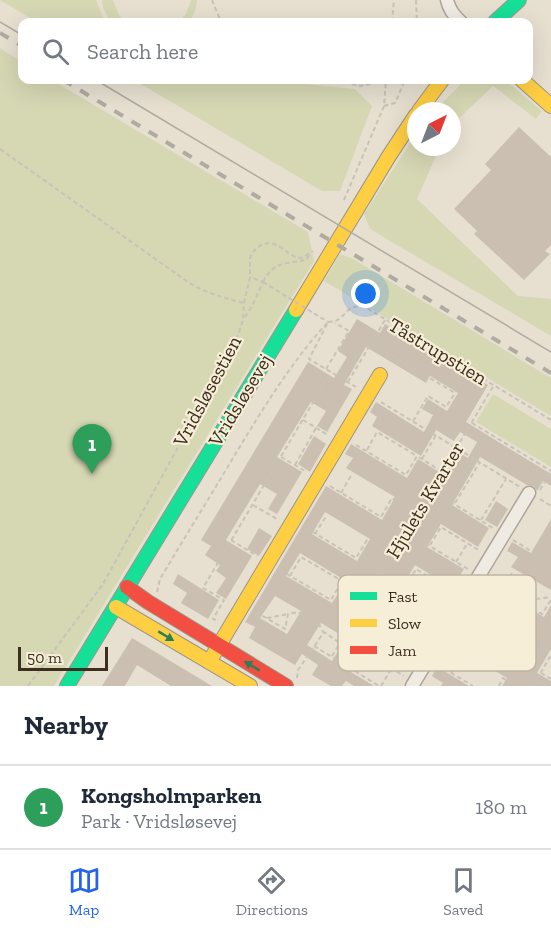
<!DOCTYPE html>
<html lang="en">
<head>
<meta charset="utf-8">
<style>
  :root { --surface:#fff; --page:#f2f2f3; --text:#1f2937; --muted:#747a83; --line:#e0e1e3; --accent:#2563eb }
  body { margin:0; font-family:"Zilla Slab",serif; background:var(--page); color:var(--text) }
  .compass { position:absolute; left:407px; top:102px; width:54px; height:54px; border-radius:50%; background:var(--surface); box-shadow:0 6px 24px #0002; rotate:42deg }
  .scale { position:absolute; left:18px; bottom:15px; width:90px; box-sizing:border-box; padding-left:6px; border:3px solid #3d2e20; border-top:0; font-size:16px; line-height:21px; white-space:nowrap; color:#3d2e20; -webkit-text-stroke:4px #f7eed8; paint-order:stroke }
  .you { position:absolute; left:366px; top:294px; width:21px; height:21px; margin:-15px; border:4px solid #fff; border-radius:50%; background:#1a73e8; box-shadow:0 0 0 9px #1a73e833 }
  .badge { display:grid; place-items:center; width:39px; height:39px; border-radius:50%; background:var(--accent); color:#fff; font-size:20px; font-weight:700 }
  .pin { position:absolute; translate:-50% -50px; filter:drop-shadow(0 2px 3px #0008) }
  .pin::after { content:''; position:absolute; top:32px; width:21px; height:18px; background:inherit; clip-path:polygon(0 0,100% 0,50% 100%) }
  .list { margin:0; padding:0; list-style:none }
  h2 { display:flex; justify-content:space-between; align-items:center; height:78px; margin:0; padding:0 24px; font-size:26px }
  h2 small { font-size:20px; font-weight:400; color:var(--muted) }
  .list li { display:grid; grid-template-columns:39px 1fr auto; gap:18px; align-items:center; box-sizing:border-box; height:84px; padding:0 24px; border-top:2px solid var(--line) }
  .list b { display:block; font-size:22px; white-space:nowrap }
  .list p { margin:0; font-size:20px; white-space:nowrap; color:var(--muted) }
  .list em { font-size:20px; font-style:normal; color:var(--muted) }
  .icon { flex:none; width:33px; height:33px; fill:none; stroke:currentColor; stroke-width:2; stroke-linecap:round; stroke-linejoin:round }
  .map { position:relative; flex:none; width:551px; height:686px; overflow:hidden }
  .search { position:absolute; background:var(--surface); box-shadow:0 6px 24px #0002; left:18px; right:18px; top:18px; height:66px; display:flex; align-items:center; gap:15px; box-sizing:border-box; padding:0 21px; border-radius:12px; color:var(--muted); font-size:22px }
  .sheet { height:162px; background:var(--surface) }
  nav { display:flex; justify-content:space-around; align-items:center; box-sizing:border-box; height:84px; border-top:2px solid var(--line); background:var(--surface); font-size:16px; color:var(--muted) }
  nav a { display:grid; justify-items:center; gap:3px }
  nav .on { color:var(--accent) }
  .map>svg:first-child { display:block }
  .green { fill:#d6d7b3 }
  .building { fill:#cbbfb2; fill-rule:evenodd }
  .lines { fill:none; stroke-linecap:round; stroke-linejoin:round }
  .street-casing { stroke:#ada599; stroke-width:15 }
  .fast-casing { stroke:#9c958a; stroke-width:16 }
  .slow-casing { stroke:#9c958a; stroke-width:16 }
  .jam-casing { stroke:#9c958a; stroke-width:16 }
  .path { stroke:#c8c2b9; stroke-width:2; stroke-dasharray:4.5 3; stroke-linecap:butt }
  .street { stroke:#efebe3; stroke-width:12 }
  .fast { stroke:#16e098; stroke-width:14 }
  .slow { stroke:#ffcf43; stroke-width:14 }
  .jam { stroke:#f24e42; stroke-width:14 }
  .tram { stroke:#afaaa2; stroke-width:1.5 }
  .rail { stroke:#afaaa2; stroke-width:4; stroke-dasharray:10 10; stroke-linecap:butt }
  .path-bridge { stroke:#c8c2b9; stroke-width:2; stroke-dasharray:4.5 3; stroke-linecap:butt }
  .oneway { fill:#2b7e56 }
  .labels { text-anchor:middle; stroke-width:4.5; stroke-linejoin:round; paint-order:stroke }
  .street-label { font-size:20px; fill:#3d2e20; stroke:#f7eed8 }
  .key { fill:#f7eed8; stroke:#bfb4a1; stroke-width:1.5 }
  .key-label { font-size:16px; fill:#3d2e20 }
</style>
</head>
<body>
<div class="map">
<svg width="551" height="686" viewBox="0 0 551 686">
  <rect width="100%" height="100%" fill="#e7e0d1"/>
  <g class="green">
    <polygon points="0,0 96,0 105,22 37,22"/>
    <polygon points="102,0 113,0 119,15 125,22 110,22 103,8"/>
    <path d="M191 0H197C197 8 193 17 188 22H178L186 14Z"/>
    <polygon points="0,48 22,62 22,80 52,80 308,232 314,261 54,686 0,686"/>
    <polygon points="134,80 265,80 355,89 372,106 340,191 322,191"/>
    <polygon points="465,80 505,80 542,111 536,119 493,86 452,125 452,111 434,111"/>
    <polygon points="416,134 416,147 440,147 417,199 518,296 551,299 551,336 370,229 364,214"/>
    <polygon points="340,254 353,259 551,378 551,416 324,281"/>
    <polygon points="493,394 551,429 551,467 476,422"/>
  </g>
  <g class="building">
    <polygon points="519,127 551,157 551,245 545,251 550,254 524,280 474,234 477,231 454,209 491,170 485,164"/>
    <path d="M357 319 380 333 385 324 488 385 466 422 551 474V486L543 481 537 491 533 486 527 485 480 457 452 505 489 528 478 547 441 524 427 547 464 569 452 588 415 565 401 588 439 611 427 630 390 607 376 630 414 653 402 672 365 649 351 672 374 686H354L346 681 342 686H331L312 675 318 665 302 654 295 665 249 638 255 627 245 622 326 486 382 520 395 497 346 468 353 458 345 454 351 444 407 478 418 459 444 475 458 452 468 458 477 442 460 432 454 441 436 430 421 456 372 426 377 417 370 412 376 402 424 432 433 415 422 409 428 399 447 411 458 393 430 376 426 383 366 347 344 385 352 389 327 432 317 426 326 411 311 402 277 457 302 472 277 514 268 509 277 494 260 484 226 540 252 556 226 599 216 593 226 578 216 571 220 565 205 555 211 546 201 540 308 362 334 378 347 357 338 351ZM325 512 370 539 357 561 312 534ZM300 553 346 581 332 603 286 576ZM275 596 301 611 287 634 260 618ZM321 623 346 638 332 661 307 645Z"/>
    <polygon points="314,436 326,444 310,472 298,464"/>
    <polygon points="496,501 508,509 497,527 485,520"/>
    <polygon points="551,519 551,590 511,567 518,557 507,551 512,542 531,553"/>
    <polygon points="259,528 272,536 259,556 247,549"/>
    <polygon points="178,574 219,600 208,619 181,603 187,593 173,584"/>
    <polygon points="488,583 544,617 551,605 551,649 537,673 551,681 551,686 502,686 507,678 457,648 463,638 457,635 463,625 519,659 532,637 484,607 490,597 482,593"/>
    <polygon points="132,638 212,686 171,686 137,665 125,686 102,686"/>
    <polygon points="437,667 444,671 469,686 441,686 443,683 432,676"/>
  </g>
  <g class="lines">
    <g class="street-casing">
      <g id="street">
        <path d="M447 0C449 9 454 16 461 22"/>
        <polyline points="412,686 529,493"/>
      </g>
    </g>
    <g class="fast-casing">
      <g id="fast">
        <polyline points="495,22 519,0"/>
        <polyline points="67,686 296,310"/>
      </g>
    </g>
    <g class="slow-casing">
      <g id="slow">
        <polyline points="522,80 551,106"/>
        <polyline points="419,111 442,80"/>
        <polyline points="296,310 389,156 416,115"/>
        <polyline points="116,607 250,686"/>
        <polyline points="209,662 380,375"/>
      </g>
    </g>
    <g class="jam-casing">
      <polyline id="jam" points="127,587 148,602 286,686"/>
    </g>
    <g class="path">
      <polyline points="212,0 221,22"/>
      <polyline points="416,0 417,22"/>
      <polyline points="392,22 394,0"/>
      <path d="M345 80C360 89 365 86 380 80"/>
      <polyline points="384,106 395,103 405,80"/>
      <path d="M0 149 188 282C206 293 224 298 244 303"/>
      <polyline points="344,200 384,106 386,80"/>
      <path d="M263 282C274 261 285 264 306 260L310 254"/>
      <polyline points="245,317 252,306 263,282 250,277"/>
      <path d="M328 322C348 322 342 303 365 307L551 420"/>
      <polyline points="327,324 309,359 356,387"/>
      <polyline points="372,344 455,393 468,371"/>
      <polyline points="326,369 349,331 335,323"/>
      <polyline points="348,382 385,320"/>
      <polyline points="381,402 520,487"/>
      <polyline points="303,420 328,435"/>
      <polyline points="413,421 428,396 446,407 455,393"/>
      <polyline points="472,423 551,471"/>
      <polyline points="356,445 406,475 417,456 441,471"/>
      <polyline points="367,450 377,432 417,456"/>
      <polyline points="281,457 307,472"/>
      <polyline points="422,459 436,435"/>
      <polyline points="295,465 316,428"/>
      <polyline points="330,486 381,517 392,498 418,513"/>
      <polyline points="431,490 493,528"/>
      <polyline points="540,490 551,471"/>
      <polyline points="341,493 352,474"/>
      <polyline points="540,499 551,506"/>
      <polyline points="455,503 480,462"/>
      <polyline points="253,505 277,519"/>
      <polyline points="481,520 506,479"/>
      <polyline points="306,528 356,558 367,540 392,555"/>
      <polyline points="406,532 468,569"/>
      <polyline points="315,534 327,515"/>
      <polyline points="231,540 257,556"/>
      <polyline points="513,540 551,563"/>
      <polyline points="430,545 441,527 480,551"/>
      <polyline points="456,562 467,544"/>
      <polyline points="280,570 331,600 342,581 368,596"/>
      <polyline points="381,574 443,611"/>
      <polyline points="290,576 301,557 342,581"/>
      <polyline points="488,581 542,614 551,600"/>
      <polyline points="405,587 416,569 455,592"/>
      <polyline points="502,590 513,571"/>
      <path d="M157 592 160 579C185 537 211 495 236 453 264 407 292 361 328 322"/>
      <polyline points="521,600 532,582"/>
      <polyline points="521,601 551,597"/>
      <polyline points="432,603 443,585"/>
      <polyline points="256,612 285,629 288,614 298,612 319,624 323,632"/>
      <polyline points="356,615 418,653"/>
      <polyline points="267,618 288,614"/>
      <polyline points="216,620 213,619 224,600 203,588 331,372"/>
      <polyline points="463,623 516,655 527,637 551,651"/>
      <polyline points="379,629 391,610 430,634"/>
      <polyline points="477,631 488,612"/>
      <polyline points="407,644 418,626"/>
      <polyline points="314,646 355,671 366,653 404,676"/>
      <polyline points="332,656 340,643"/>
      <polyline points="438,665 473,686"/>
      <polyline points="355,671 379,686"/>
      <polyline points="451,673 463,654"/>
      <polyline points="541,673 551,679"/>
      <polyline points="297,678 298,670 324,632 340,643 494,385"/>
      <polyline points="28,686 103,584 216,378 238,335 243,320 244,303 250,277 250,258 252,253 258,247 263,244 271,243 279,246 290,254 296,257 302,258 313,251"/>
      <polyline points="381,686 392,668"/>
      <polyline points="499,686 503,678 516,686"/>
      <polyline points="533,686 551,655"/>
    </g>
    <use href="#street" class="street"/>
    <use href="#fast" class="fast"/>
    <use href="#slow" class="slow"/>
    <use href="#jam" class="jam"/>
    <g class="tram">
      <polyline points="0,22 22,35"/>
      <polyline points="96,80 551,352"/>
    </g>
    <g class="rail">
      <polyline points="0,33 22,46"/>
      <polyline points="63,80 551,373"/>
    </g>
    <polyline class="path-bridge" points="263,282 328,322"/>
  </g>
  <defs><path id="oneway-solid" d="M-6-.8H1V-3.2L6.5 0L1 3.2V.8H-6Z" transform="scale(1.5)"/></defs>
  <g class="oneway">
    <use href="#oneway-solid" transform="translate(166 636) rotate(31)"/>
    <use href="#oneway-solid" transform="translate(252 666) rotate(-149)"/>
  </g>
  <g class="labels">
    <g class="street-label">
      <text transform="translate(438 351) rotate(31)" y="7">Tåstrupstien</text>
      <text transform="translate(207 391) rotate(-62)" y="7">Vridsløsestien</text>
      <text transform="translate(240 400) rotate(-59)" y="7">Vridsløsevej</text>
      <text transform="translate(425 500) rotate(-59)" y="7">Hjulets Kvarter</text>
    </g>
  </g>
  <rect x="338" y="575" width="198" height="96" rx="9" class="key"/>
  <rect x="350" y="592" width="27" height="8" fill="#16e098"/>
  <rect x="350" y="619" width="27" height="8" fill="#ffcf43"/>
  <rect x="350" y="646" width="27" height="8" fill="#f24e42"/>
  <g class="key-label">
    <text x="388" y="602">Fast</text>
    <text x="388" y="629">Slow</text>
    <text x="388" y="656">Jam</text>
  </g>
</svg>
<svg class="compass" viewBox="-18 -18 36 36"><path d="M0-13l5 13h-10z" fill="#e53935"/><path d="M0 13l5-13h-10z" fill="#747a83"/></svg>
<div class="scale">50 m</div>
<div class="you"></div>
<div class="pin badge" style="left:92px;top:474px;background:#2e9e5b">1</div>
<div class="search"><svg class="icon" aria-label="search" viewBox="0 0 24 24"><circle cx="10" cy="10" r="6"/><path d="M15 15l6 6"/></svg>Search here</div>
</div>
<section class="sheet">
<h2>Nearby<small></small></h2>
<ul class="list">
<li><span class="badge" style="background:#2e9e5b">1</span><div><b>Kongsholmparken</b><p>Park · Vridsløsevej</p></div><em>180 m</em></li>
</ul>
</section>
<nav>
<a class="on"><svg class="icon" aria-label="map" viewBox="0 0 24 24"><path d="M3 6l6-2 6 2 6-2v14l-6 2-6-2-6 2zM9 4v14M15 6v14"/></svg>Map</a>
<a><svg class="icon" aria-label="directions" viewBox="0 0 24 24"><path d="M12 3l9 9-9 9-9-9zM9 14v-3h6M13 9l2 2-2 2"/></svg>Directions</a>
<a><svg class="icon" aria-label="saved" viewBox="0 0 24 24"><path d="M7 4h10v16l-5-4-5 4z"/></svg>Saved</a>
</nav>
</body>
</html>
